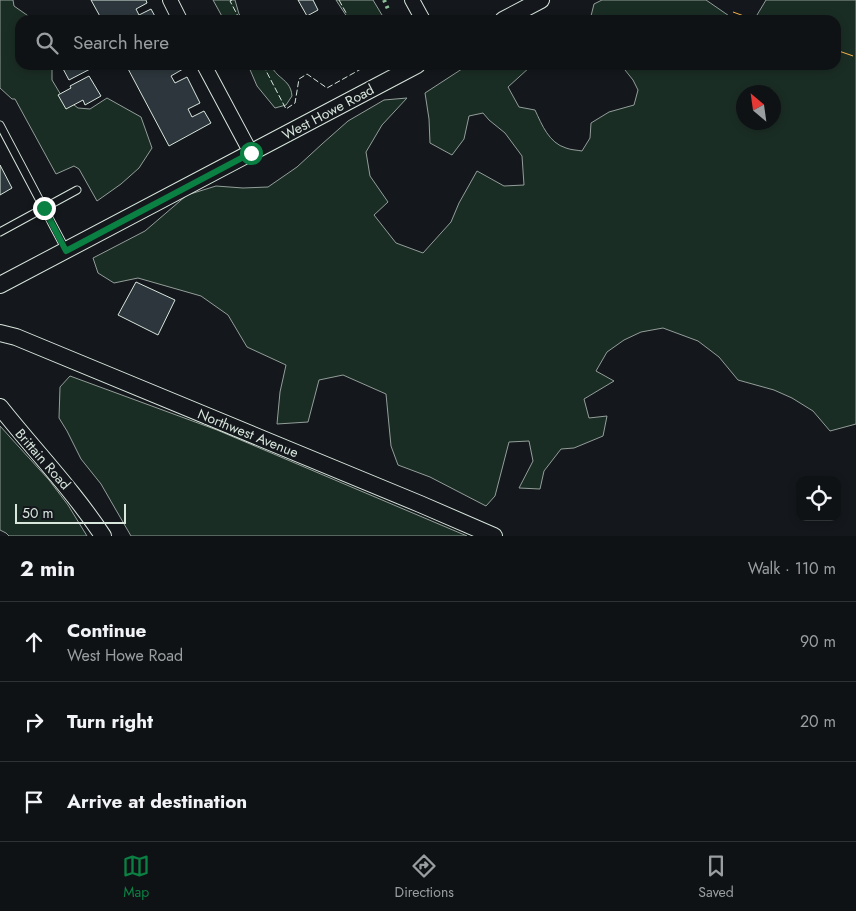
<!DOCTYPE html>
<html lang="en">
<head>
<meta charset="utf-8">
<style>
  :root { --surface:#0f1215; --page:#1d2022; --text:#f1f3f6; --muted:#9b9ea0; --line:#2f3234; --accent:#0b8043 }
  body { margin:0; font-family:Jost,sans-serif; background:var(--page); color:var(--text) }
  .controls { position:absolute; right:15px; bottom:15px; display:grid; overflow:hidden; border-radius:10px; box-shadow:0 2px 8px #0003 }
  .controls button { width:45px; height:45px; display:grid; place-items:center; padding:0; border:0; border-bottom:1px solid var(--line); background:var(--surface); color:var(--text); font:25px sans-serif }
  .compass { position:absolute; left:736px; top:85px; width:45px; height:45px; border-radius:50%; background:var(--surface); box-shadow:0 2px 8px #0003; rotate:331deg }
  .scale { position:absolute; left:15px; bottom:12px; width:111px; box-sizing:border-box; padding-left:5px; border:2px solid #d8e6dc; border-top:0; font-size:14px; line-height:18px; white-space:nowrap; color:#d8e6dc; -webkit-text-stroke:4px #14181c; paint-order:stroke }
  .stop { position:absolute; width:15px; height:15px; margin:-11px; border:4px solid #0b8043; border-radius:50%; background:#fff }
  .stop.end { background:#0b8043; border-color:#fff; box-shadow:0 1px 5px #0008 }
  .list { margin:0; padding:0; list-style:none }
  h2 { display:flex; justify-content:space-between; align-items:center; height:65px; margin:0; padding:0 20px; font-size:21px }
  h2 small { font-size:16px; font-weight:400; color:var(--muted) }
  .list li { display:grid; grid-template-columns:32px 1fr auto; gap:15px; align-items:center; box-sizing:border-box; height:80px; padding:0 20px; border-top:1px solid var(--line) }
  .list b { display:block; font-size:19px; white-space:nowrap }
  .list p { margin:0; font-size:16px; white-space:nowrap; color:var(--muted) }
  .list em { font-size:16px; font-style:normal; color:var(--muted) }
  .icon { flex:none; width:28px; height:28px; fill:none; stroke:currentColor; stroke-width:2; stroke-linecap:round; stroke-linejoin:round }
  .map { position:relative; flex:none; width:856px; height:536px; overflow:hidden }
  .search { position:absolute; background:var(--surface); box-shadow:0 2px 8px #0003; left:15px; right:15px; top:15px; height:55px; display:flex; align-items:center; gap:12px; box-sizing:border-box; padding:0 18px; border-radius:15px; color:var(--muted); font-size:19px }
  .sheet { height:305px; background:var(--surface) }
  nav { display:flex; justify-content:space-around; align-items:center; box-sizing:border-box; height:70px; border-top:1px solid var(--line); background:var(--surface); font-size:14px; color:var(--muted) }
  nav a { display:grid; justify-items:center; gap:2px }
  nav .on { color:var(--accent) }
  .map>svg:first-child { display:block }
  .green { fill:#1a2d24; stroke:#939e99; fill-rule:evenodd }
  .building { fill:#2c363c; stroke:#d8e6dc }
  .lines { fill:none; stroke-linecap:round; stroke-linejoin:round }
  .service-casing { stroke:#d8e6dc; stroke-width:9 }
  .minor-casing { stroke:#d8e6dc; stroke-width:16 }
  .tertiary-casing { stroke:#d8e6dc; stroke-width:18 }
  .service { stroke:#14181c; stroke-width:7 }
  .minor { stroke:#14181c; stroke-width:14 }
  .tertiary { stroke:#14181c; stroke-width:16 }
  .hedge { stroke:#8ac095; stroke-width:4; stroke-dasharray:2.5 4; stroke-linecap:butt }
  .fence { stroke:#d8e6dc; stroke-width:1; stroke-dasharray:6 2.5; stroke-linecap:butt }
  .power { stroke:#ffb74d; stroke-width:1; stroke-dasharray:18 4 2.5 4; stroke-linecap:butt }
  .route { stroke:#0b8043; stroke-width:6 }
  .labels { text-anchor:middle; stroke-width:4; stroke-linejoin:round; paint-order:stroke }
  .street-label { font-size:14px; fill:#d8e6dc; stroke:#14181c }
</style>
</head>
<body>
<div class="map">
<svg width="856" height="536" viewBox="0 0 856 536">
  <rect width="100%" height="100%" fill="#14181c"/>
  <g class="green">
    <polygon points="0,0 13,0 14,6 34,20 20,20 20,65 52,65 52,80 61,95 78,108 90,109 107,98 141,117 152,148 139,168 121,184 97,201 79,169 74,166 56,174 15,99 12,99 0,88"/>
    <polygon points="213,0 235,0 239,14 244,20 224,20"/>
    <polygon points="336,0 373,0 385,20 349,20"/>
    <polygon points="602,0 706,0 735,20 590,20 594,4"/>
    <path d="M766 0H856V424L830 431 813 411 792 398 774 390 738 380 719 357 698 341 663 328 641 332 624 340 607 352 596 371 614 381 584 399 589 418 607 416 603 436 574 448 561 449 544 471 540 489 519 488 533 461 529 441 509 442 495 496 486 506 430 477 398 465 391 446 386 394 343 375 319 380 308 422 277 424 280 392 286 365 247 347 228 315 201 296 138 278 114 283 98 273 93 258 145 231 187 195 216 186 243 188 268 187 297 167 322 144 348 121 384 100 407 98 382 125 366 152 370 176 388 202 374 215 396 243 423 253 451 222 459 203 477 171 504 186 524 185 522 156 505 133 489 120 483 113 469 116 464 139 452 155 430 143 429 119 425 93 468 65H529L530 67 508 87 519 107 535 110C542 125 549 143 566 148 571 150 577 150 582 151L590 138 591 123 609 112 634 105 638 90 633 80 621 65H836V20H754ZM744 92H774V122H744Z"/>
    <path d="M248 65H270C272 68 275 72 278 75 286 82 291 85 292 96L286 105 275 108 257 86Z"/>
    <polygon points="70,376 217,430 467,536 131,536 101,484 81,459 67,431 59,418 60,387"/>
    <polygon points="0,426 49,480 68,505 87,536 9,536 6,533 0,530"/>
  </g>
  <g class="building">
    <polygon points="91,0 146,0 147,3 136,9 139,15 151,9 157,20 102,20"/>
    <polygon points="298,0 313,0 318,10 307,16"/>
    <polygon points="61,65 93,65 94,67 69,80"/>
    <polygon points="126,65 181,65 183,69 171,76 175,83 187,77 200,103 188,109 192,117 204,111 211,123 169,146"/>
    <polygon points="89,76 101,96 85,105 83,100 66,109 58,95 71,88 70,86"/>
    <polygon points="0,165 12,188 0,195"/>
    <polygon points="136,282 175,300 158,335 118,315"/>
  </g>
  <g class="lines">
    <g class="service-casing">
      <g id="service">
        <polyline points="0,125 66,250"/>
        <polyline points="0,232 77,190"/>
      </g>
    </g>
    <g class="minor-casing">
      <g id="minor">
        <polyline points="170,0 180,20"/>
        <polyline points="412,0 423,20"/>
        <polyline points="204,65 251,153"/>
      </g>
    </g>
    <g class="tertiary-casing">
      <g id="tertiary">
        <polyline points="503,20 541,0"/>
        <polyline points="0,285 417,65"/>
        <polyline points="0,333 16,337 420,504 494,536"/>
        <path d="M0 407C34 450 73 490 103 536"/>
      </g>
    </g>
    <use href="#service" class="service"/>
    <use href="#minor" class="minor"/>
    <use href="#tertiary" class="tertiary"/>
    <polyline class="hedge" points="384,0 388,9"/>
    <g class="fence">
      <polyline points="232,0 230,1 240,20"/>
      <polyline points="339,0 350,20"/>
      <polyline points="263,65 286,109 295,103 299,79 307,74 327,88 368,65"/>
    </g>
    <g class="power">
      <polyline points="733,12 755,20"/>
      <polyline points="836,50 856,57"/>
    </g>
  </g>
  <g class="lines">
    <polyline class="route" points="44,208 66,251 251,153"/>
  </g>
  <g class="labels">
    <g class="street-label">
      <text transform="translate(328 112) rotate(-28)" y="5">West Howe Road</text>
      <text transform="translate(248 433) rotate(22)" y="5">Northwest Avenue</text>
      <text transform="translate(43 459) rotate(49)" y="5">Brittain Road</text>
    </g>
  </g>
</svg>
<div class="controls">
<button><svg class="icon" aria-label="locate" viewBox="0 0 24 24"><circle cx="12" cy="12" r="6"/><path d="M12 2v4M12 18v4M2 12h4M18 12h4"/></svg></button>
</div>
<svg class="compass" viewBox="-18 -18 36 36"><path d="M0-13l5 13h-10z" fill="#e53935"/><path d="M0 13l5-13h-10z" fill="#9b9ea0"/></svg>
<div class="scale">50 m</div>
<div class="stop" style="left:251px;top:153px"></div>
<div class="stop end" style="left:44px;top:208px"></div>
<div class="search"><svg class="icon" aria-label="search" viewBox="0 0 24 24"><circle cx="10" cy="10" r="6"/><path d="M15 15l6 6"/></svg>Search here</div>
</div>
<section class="sheet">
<h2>2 min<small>Walk · 110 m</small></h2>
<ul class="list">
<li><svg class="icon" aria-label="ahead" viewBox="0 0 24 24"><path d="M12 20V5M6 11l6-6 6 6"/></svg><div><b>Continue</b><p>West Howe Road</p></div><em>90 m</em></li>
<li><svg class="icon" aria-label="right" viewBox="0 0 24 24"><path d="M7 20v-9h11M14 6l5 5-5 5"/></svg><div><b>Turn right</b></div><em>20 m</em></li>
<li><svg class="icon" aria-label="arrive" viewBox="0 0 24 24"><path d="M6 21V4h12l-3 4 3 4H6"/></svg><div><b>Arrive at destination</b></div></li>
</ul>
</section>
<nav>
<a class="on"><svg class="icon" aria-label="map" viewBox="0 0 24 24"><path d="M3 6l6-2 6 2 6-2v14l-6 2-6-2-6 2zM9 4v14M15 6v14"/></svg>Map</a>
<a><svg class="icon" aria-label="directions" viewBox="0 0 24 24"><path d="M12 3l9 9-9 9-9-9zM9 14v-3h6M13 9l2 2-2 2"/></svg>Directions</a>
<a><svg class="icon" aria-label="saved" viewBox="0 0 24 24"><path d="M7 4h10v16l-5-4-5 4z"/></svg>Saved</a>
</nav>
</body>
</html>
